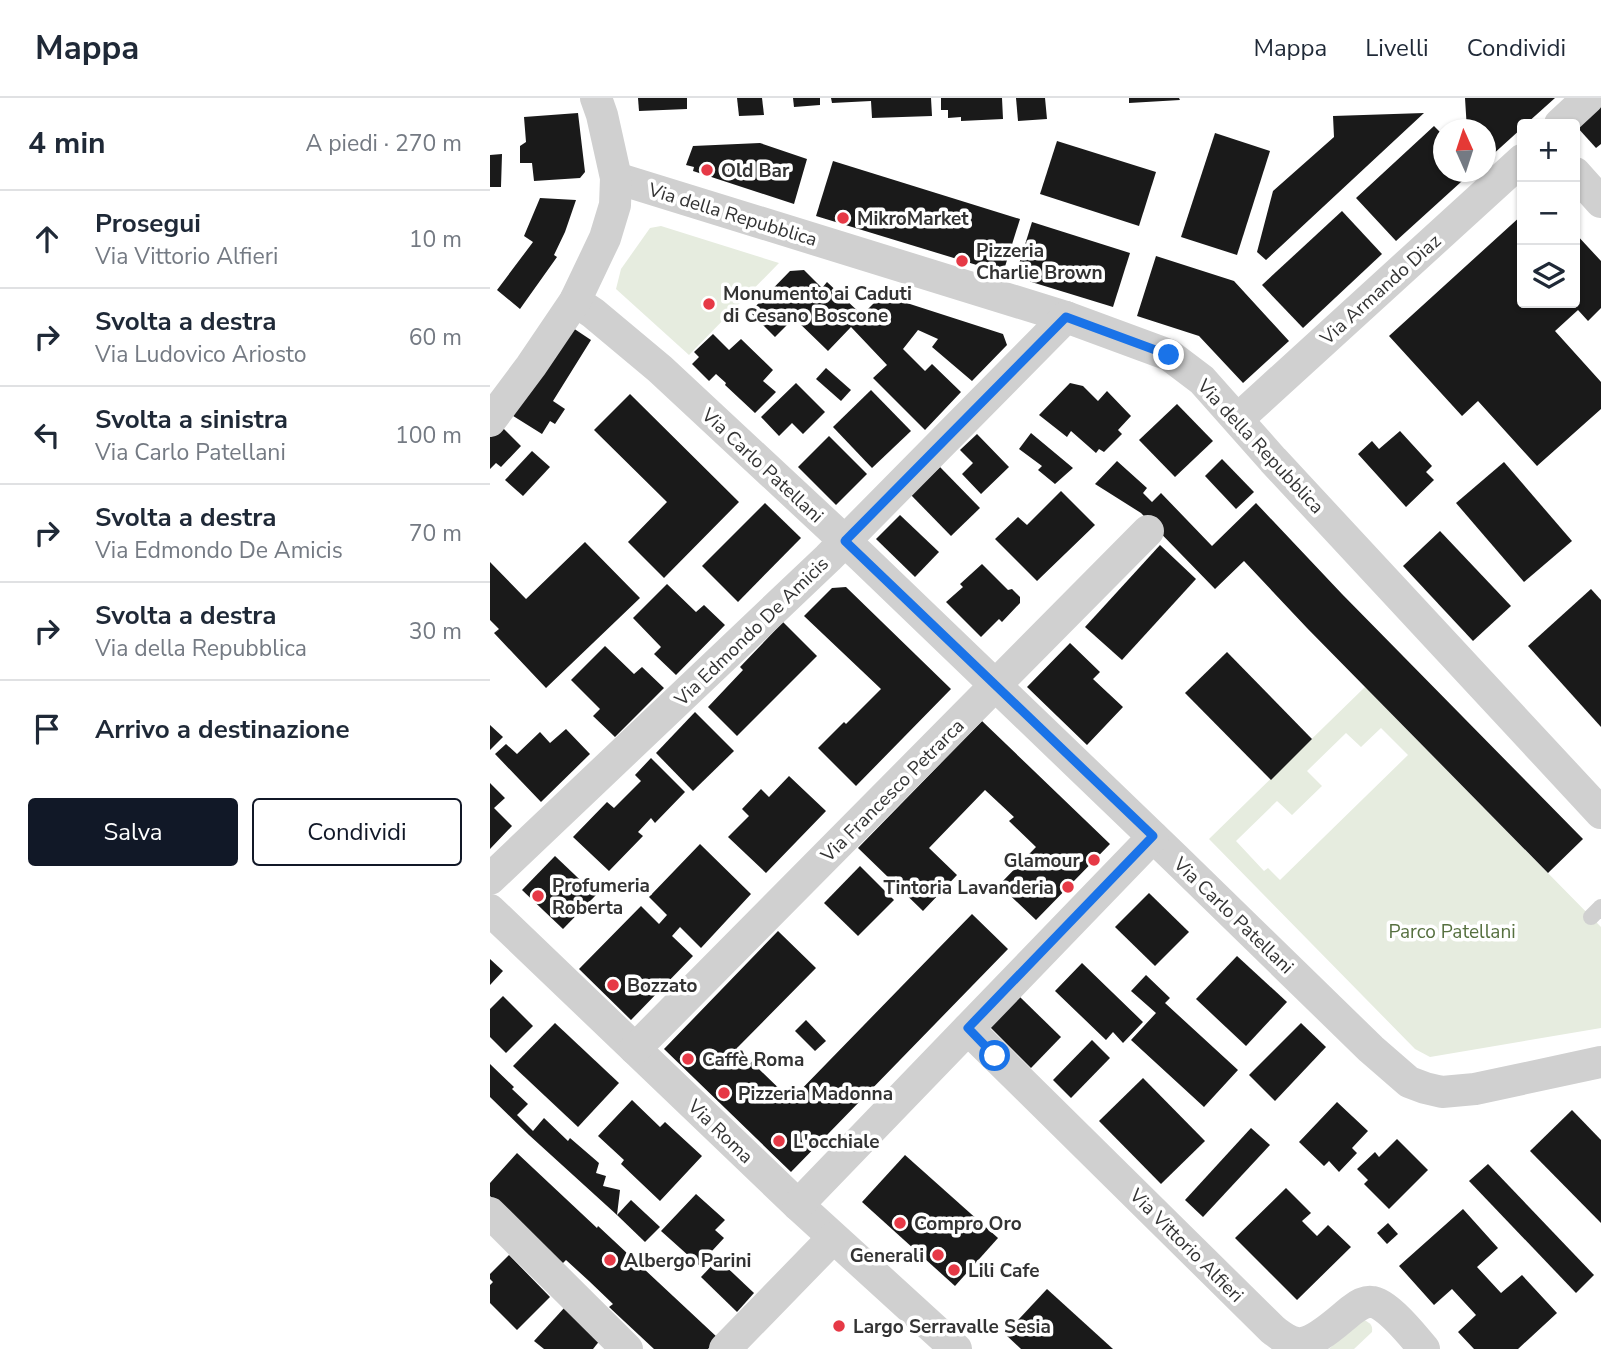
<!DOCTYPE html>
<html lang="it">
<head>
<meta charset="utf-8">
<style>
  :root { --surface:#fff; --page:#f6f6f7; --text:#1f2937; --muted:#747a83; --line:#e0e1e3; --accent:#111827 }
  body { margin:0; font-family:"Nunito Sans",sans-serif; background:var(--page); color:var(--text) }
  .controls { position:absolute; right:21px; top:21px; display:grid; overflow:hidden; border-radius:7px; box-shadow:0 2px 5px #0004 }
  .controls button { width:63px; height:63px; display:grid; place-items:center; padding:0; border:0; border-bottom:2px solid var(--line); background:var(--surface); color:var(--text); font:35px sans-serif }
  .compass { position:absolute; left:943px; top:21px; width:63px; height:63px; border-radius:50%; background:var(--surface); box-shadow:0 2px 5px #0004; rotate:357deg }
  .stop { position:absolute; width:21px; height:21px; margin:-16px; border:5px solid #1a73e8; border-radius:50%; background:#fff }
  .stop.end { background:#1a73e8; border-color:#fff; box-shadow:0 2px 7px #0008 }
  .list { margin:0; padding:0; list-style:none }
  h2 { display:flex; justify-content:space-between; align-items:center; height:91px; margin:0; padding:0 28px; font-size:30px }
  h2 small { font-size:23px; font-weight:400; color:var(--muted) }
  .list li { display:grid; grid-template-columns:46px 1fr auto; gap:21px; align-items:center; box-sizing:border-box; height:98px; padding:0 28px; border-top:2px solid var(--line) }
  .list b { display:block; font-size:26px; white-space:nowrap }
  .list p { margin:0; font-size:23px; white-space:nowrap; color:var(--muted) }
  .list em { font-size:23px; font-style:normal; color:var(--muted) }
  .actions { display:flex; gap:14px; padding:21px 28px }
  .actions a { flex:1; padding:16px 0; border:2px solid var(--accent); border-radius:7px; text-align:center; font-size:24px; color:var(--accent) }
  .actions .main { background:var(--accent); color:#fff }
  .icon { flex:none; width:38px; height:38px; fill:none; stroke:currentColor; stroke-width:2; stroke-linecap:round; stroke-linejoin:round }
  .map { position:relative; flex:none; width:1111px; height:1251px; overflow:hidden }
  header { display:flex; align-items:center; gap:42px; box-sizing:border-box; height:98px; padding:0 35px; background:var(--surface); border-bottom:2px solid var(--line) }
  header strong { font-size:33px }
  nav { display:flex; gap:38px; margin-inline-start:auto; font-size:24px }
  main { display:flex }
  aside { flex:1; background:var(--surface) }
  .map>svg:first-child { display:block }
  .green { fill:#e6ecdf; fill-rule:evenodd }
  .building { fill:#1a1a1a }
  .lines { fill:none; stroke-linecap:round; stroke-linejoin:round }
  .service { stroke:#d0d0d0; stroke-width:16 }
  .minor { stroke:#d0d0d0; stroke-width:32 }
  .route { stroke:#1a73e8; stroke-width:9 }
  .poi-dot { fill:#e63946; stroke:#fff; stroke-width:2.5 }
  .labels { text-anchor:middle; stroke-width:7; stroke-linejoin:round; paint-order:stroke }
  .poi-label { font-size:19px; font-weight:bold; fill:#333; stroke:#fff; text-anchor:start }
  .street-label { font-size:19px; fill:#333; stroke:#fff }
  .park-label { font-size:19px; fill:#56703f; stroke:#fff }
</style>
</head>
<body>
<header>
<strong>Mappa</strong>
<nav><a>Mappa</a><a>Livelli</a><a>Condividi</a></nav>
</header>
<main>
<aside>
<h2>4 min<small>A piedi · 270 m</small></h2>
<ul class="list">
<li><svg class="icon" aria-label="ahead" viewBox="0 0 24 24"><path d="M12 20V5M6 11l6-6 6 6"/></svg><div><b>Prosegui</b><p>Via Vittorio Alfieri</p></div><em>10 m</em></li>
<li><svg class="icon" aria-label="right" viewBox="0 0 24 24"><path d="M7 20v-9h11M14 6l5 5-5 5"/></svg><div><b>Svolta a destra</b><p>Via Ludovico Ariosto</p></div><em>60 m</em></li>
<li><svg class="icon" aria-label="left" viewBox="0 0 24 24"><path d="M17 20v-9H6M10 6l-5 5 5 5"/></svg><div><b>Svolta a sinistra</b><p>Via Carlo Patellani</p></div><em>100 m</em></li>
<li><svg class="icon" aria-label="right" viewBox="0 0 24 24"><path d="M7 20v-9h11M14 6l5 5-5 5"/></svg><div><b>Svolta a destra</b><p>Via Edmondo De Amicis</p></div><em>70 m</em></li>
<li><svg class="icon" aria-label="right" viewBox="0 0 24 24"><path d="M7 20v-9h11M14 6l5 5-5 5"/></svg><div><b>Svolta a destra</b><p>Via della Repubblica</p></div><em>30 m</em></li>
<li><svg class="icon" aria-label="arrive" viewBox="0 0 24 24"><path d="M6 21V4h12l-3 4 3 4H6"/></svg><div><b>Arrivo a destinazione</b></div></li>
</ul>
<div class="actions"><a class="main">Salva</a><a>Condividi</a></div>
</aside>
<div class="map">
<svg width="1111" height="1251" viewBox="0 0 1111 1251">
  <rect width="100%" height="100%" fill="#fff"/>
  <g class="green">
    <polygon points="171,128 289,165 199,257 126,191 131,171 160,130"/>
    <path d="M875 589 1111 829V930L940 959 925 951 719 741ZM891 630 918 657 790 782 778 770 774 773 746 743 787 703 802 717 832 688 817 673 856 635 871 649Z"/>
    <path d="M874 1222C880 1225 883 1227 882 1234L864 1251H839L866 1226Z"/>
  </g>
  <g class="building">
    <polygon points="148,0 197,0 197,11 149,13"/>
    <polygon points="247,0 272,0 274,17 249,18"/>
    <polygon points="303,0 330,0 330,7 304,9"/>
    <polygon points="341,0 441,0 442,18 382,20 381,3 342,5"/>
    <polygon points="451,0 512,0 513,21 471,23 471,19 458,20 458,12 451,12"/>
    <polygon points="526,0 555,0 557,21 528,23"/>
    <polygon points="639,0 689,0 690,2 639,5"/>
    <polygon points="975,0 1065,0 1036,26 1032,26 1032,30 1000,59 996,54 996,32 977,32"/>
    <polygon points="1111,7 1111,46 1106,50 1087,29"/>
    <polygon points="88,15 95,74 90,80 44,83 42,65 30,65 30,48 36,44 34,19"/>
    <polygon points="934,15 776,162 767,154 783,93 844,39 843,18"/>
    <polygon points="944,28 954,38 954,74 982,74 906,143 866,100"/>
    <polygon points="725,35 780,53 747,157 691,139"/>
    <polygon points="567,43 666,74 649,128 550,96"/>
    <polygon points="270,45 317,61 304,106 203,73 204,69 196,67 203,48"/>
    <polygon points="12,56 11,89 0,89 0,57"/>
    <polygon points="343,63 530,121 513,175 326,118"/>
    <polygon points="50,100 86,102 75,134 64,157 67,159 30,211 7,192 43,144 34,138"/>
    <polygon points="852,113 892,156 813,230 772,187"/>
    <polygon points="1032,117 1032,205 1085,205 1085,135 1111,163 1111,210 1098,223 1088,212 1065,233 1111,284 1111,311 1047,368 988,303 972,318 899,238"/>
    <polygon points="542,124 640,155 623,209 525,179"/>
    <polygon points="666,158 744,183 799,243 753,285 709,238 647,218"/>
    <polygon points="314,172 332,190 337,184 372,217 392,197 513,236 517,247 482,283 442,249 448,241 428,232 413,251 435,273 442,266 471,294 435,332 383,280 397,267 361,229 338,253 304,220 285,239 260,214 300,173"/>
    <polygon points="77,226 101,242 63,303 75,311 65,326 60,323 52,336 20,316"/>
    <polygon points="223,236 239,252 251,241 283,272 273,283 286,294 265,315 235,287 236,285 226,276 219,283 202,266 209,259 204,254"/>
    <polygon points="336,270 361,292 351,303 326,281"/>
    <polygon points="306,285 335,314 313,336 302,325 289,338 271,319"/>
    <polygon points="580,285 593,288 608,303 617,293 641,318 628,332 632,336 614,354 609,351 606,355 581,333 577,339 549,317"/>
    <polygon points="381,292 421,333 382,370 343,329"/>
    <polygon points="140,296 249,404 174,480 138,444 177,404 104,332"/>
    <polygon points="687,306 723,343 685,379 649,342"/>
    <polygon points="10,327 31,348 11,369 6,365 0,371 0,337"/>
    <polygon points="910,333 942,368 936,374 944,382 916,409 868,356 882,343 889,351"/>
    <polygon points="541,335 583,370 565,386 548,372 552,368 529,351"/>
    <polygon points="487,336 519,369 491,396 472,376 483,365 470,352"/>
    <polygon points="339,338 377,376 346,407 308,369"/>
    <polygon points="42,353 60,369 33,398 15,382"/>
    <polygon points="732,361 764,394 746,411 715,378"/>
    <polygon points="627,363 657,390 653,395 662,404 671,395 722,448 766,405 852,496 1093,741 1058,775 817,530 754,463 725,491 651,415 605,386"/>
    <polygon points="1014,364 1082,443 1034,484 966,405"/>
    <polygon points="450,369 490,410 461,438 421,397"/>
    <polygon points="571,393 605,427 547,483 505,441 528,419 537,427"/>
    <polygon points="275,405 311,440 248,504 212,468"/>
    <polygon points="410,417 449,454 425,479 386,441"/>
    <polygon points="950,433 1021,508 983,543 913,468"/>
    <polygon points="95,444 150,500 56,590 4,535 9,531 0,522 0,464 36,501"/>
    <polygon points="670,447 706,481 632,562 595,529"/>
    <polygon points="492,466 518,492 522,491 530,499 530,505 512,524 509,521 491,539 456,504 473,489 470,486"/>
    <polygon points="177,486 206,514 214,507 235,527 186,577 164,556 171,549 143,520"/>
    <polygon points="356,489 461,591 366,688 328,650 354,624 356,626 391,591 314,518 342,490"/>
    <polygon points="1101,491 1111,502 1111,629 1038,548"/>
    <polygon points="293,524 327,558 247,638 218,609 253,572 250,569"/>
    <polygon points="580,545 610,574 603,581 633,609 597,647 537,589"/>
    <polygon points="115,548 144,576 152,569 174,590 125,639 103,618 110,611 81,582"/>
    <polygon points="737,554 822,641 781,682 695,595"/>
    <polygon points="205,614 244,653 203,693 166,655"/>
    <polygon points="492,623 620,746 546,822 509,787 546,749 519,723 524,719 495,692 439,750 467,777 433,813 368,750"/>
    <polygon points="0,627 13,639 0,652"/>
    <polygon points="76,631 100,656 51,704 5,656 16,646 27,656 50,634 60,645"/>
    <polygon points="161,660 195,694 165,725 161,720 148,734 153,738 119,773 83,739 117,704 124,710 151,683 145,677"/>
    <polygon points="299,678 336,713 276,775 238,739 259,718 252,711 271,691 279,699"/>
    <polygon points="0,685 15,700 4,710 22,728 0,751"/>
    <polygon points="210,746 261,796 211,850 190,829 182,838 203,858 141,922 89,871 151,808 169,826 177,817 159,799"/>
    <polygon points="65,758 106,797 73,831 32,792"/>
    <polygon points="370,768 404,802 368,838 334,805"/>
    <polygon points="659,795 699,834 665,868 625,829"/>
    <polygon points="482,816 518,851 301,1074 174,951 288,833 326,870 247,950 301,1002"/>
    <polygon points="747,858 797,904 756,948 706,901"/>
    <polygon points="0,861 13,873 0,887"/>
    <polygon points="592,865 653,924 633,945 623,934 616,942 565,893"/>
    <polygon points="656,877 680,900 675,905 748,972 714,1009 641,942 666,915 641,893"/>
    <polygon points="13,898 43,928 16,955 0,939 0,911"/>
    <polygon points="530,899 571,939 541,970 500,929"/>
    <polygon points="316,922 336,943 325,953 305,933"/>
    <polygon points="65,925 129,985 88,1029 23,968"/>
    <polygon points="811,925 836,949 785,1003 759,977"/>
    <polygon points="602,942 620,960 581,1000 563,982"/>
    <polygon points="0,966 24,989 22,991 38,1006 27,1017 43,1033 54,1020 78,1043 80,1040 109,1065 106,1075 116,1078 113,1088 130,1092 127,1117 39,1037 0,999"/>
    <polygon points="653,980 715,1043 671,1086 609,1023"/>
    <polygon points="142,1002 170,1029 175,1024 212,1058 170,1103 131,1066 134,1062 108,1038"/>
    <polygon points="847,1004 878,1033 862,1050 867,1055 849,1074 839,1063 834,1068 809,1044"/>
    <polygon points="1082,1012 1111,1042 1111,1125 1040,1053"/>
    <polygon points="761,1030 780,1047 713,1119 695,1102"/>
    <polygon points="907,1041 938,1072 899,1111 874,1086 878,1082 867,1071 885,1054 889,1059"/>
    <polygon points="27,1055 107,1130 108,1128 228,1240 218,1251 164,1251 119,1209 123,1206 99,1183 76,1162 72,1166 0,1098 0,1085"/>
    <polygon points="415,1057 508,1140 465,1188 372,1104"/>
    <polygon points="998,1066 1104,1177 1086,1195 979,1083"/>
    <polygon points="796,1090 821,1115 812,1123 827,1138 838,1127 861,1149 807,1202 745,1140"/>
    <polygon points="206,1096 235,1122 225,1132 234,1140 209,1167 171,1133"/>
    <polygon points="141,1102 170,1129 155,1144 127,1117"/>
    <polygon points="973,1111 1008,1150 987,1169 1011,1195 1032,1177 1067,1215 1028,1251 984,1251 968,1234 986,1217 962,1191 944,1207 909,1168"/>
    <polygon points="898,1125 908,1136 897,1146 887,1135"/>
    <polygon points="19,1157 60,1199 27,1232 0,1205 0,1187 3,1184 0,1181 0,1176"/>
    <polygon points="228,1161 264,1195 247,1214 211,1179"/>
    <polygon points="557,1191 623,1251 531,1251 515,1236"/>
    <polygon points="75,1209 111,1241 103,1251 54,1251 44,1243"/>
  </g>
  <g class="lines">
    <polyline class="service" points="1101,819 1111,809"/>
    <g class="minor">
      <polyline points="1070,26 1098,0"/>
      <polyline points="1085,75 1111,104"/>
      <polyline points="126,80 576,219 679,257 712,282 783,362 1111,715"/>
      <polyline points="85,203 103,215 170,271 372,459 685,760 881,951 919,984 935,990 952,994 985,991 1111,964"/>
      <polyline points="748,321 1032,62"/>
      <polyline points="0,323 41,268 85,203 115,140 125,107 126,80 112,17 106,0"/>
      <polyline points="0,781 338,460 576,219"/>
      <polyline points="0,812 308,1107 466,1251"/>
      <path d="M478 931 783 1232C790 1237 798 1244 807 1245 824 1247 849 1222 862 1212 867 1208 875 1203 882 1204 896 1204 925 1240 934 1251"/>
      <polyline points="145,951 658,433"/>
      <polyline points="308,1107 663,739"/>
      <polyline points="0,1115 137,1251"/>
      <polyline points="235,1251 343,1140"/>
    </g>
  </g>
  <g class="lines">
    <polyline class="route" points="505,958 478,930 663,738 355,443 576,219 679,257"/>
  </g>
  <g class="poi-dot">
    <circle cx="217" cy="72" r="7"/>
    <circle cx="353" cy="120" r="7"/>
    <circle cx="472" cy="163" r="7"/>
    <circle cx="219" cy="206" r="7"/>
    <circle cx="604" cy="762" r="7"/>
    <circle cx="578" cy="789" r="7"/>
    <circle cx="48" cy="798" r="7"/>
    <circle cx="123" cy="887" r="7"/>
    <circle cx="198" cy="961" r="7"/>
    <circle cx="234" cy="995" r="7"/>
    <circle cx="289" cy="1043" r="7"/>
    <circle cx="410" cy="1125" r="7"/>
    <circle cx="448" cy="1157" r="7"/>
    <circle cx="120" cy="1162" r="7"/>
    <circle cx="464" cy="1172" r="7"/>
    <circle cx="349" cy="1228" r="7"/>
  </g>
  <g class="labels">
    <g class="poi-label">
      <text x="231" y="79">Old Bar</text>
      <text x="367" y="127">MikroMarket</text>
      <text x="486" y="159">Pizzeria<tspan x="486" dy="22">Charlie Brown</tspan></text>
      <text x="233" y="202">Monumento ai Caduti<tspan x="233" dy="22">di Cesano Boscone</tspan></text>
      <text x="590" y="769" text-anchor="end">Glamour</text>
      <text x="62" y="794">Profumeria<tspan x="62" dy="22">Roberta</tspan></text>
      <text x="564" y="796" text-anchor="end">Tintoria Lavanderia</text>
      <text x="137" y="894">Bozzato</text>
      <text x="212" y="968">Caffè Roma</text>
      <text x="248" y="1002">Pizzeria Madonna</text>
      <text x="303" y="1050">L'occhiale</text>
      <text x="424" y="1132">Compro Oro</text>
      <text x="434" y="1164" text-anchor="end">Generali</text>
      <text x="134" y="1169">Albergo Parini</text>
      <text x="478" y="1179">Lili Cafe</text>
      <text x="363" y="1235">Largo Serravalle Sesia</text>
    </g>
    <g class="street-label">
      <text transform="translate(243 116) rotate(17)" y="7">Via della Repubblica</text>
      <text transform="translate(890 191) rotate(-42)" y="7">Via Armando Diaz</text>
      <text transform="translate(771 348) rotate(47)" y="7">Via della Repubblica</text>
      <text transform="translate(273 367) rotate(43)" y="7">Via Carlo Patellani</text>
      <text transform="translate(261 533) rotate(-44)" y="7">Via Edmondo De Amicis</text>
      <text transform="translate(402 692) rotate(-45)" y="7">Via Francesco Petrarca</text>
      <text transform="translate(744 817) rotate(44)" y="7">Via Carlo Patellani</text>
      <text transform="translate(231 1033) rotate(44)" y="7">Via Roma</text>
      <text transform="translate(697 1147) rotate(45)" y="7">Via Vittorio Alfieri</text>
    </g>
    <g class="park-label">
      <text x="962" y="840">Parco Patellani</text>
    </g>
  </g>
</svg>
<div class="controls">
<button>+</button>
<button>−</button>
<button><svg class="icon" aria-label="layers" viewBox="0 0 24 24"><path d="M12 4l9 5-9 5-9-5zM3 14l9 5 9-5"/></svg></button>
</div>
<svg class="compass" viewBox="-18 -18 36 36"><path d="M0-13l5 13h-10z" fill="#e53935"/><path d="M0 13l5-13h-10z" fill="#747a83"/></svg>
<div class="stop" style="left:505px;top:958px"></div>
<div class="stop end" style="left:679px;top:257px"></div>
</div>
</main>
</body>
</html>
